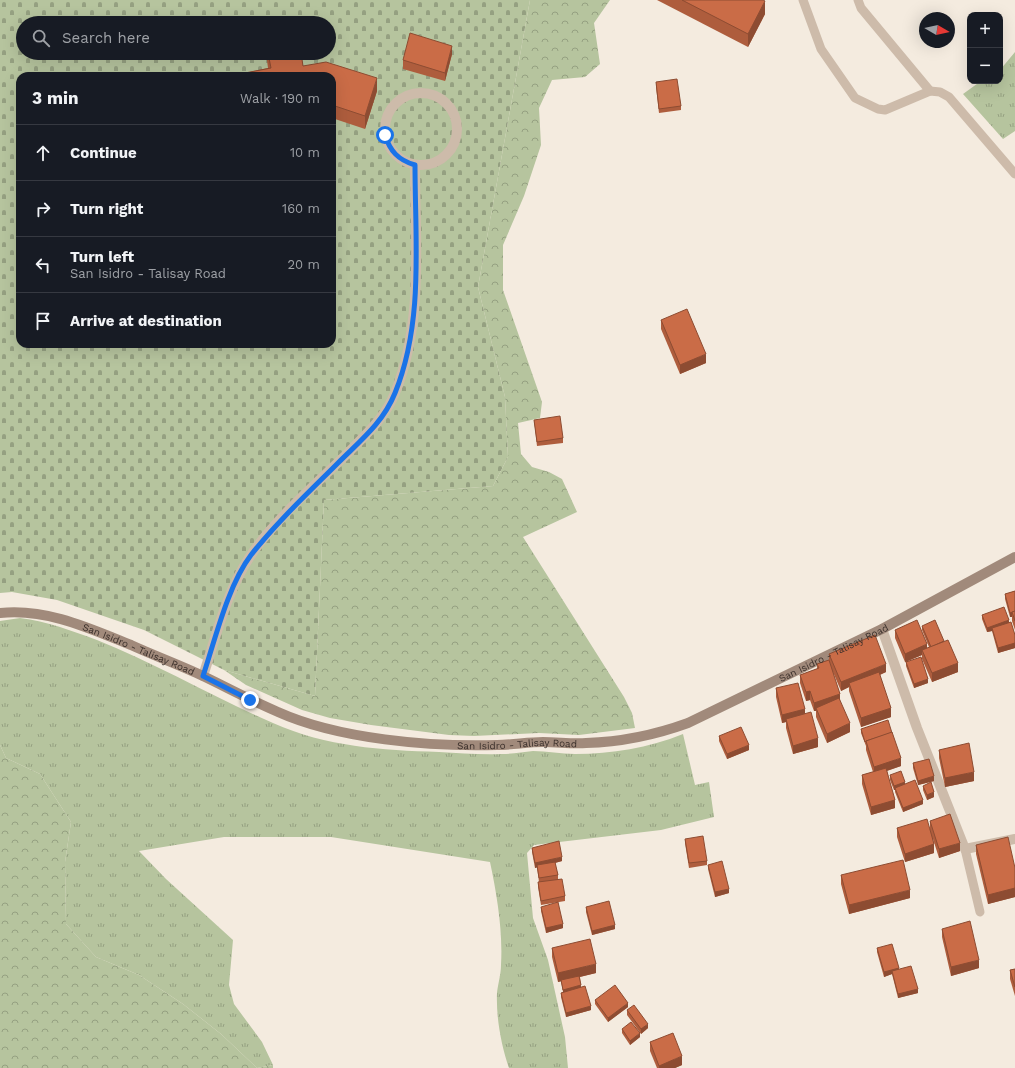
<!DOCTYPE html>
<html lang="en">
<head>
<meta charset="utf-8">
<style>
  :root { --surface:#171b24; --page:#20242c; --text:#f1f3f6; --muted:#9ea1a6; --line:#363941 }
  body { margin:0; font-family:"Work Sans",sans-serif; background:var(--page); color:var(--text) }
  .controls { position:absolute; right:12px; top:12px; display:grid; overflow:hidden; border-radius:8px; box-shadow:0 4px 16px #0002 }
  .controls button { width:36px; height:36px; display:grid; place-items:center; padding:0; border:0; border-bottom:1px solid var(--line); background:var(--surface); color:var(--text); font:20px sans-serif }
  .compass { position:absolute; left:919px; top:12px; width:36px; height:36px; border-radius:50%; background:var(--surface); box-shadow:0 4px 16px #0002; rotate:99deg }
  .stop { position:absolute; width:12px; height:12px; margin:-9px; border:3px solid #1a73e8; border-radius:50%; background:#fff }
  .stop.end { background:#1a73e8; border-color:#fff; box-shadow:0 1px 4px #0008 }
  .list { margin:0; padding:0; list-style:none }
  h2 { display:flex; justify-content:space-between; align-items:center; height:52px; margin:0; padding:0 16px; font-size:17px }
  h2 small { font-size:13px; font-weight:400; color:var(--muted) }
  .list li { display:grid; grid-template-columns:26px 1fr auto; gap:12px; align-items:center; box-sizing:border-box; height:56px; padding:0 16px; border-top:1px solid var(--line) }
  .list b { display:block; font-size:15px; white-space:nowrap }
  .list p { margin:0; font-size:13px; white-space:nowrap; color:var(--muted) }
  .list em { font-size:13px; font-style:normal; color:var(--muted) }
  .icon { flex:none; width:22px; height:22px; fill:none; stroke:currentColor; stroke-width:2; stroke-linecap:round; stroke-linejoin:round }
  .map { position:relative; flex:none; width:1015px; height:1068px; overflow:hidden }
  .search { position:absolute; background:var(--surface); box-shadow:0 4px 16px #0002; left:16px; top:16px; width:320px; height:44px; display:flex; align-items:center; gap:10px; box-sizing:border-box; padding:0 14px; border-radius:22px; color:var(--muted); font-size:15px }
  .panel { position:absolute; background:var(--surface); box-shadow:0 4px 16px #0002; left:16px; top:72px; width:320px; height:276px; border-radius:12px }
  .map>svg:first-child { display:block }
  .grass { fill:url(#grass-tufts) }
  .forest { fill:url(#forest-crowns) }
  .cemetery { fill:url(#cemetery-stones); fill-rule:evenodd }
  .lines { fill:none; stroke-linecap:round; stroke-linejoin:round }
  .lane { stroke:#cdbbaa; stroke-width:9 }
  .street { stroke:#cdbbaa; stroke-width:10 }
  .secondary { stroke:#a18a7b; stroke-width:10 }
  .wall { fill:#ae5d3d }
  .shaded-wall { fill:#8d4c32 }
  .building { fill:#ca6c47; stroke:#8d4c32 }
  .route { stroke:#1a73e8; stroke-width:5 }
  .labels { text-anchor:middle; stroke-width:3.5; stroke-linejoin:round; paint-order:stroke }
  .street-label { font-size:10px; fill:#3a2f2a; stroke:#fbf4ec }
</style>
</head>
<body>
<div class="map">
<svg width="1015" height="1068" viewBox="0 0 1015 1068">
  <defs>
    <pattern id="grass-tufts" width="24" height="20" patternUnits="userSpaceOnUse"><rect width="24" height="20" fill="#b6c49e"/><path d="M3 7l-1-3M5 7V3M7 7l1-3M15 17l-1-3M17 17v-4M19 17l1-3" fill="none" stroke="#95a081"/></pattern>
    <pattern id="forest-crowns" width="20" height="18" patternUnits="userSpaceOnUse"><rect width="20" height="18" fill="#b6c49e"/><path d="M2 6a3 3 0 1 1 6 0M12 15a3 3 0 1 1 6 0" fill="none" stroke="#95a081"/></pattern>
    <pattern id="cemetery-stones" width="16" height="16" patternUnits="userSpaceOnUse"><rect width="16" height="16" fill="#b6c49e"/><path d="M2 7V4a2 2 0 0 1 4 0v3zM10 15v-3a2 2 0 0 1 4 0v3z" fill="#95a081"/></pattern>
  </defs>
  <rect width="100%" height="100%" fill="#f4ebdf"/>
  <g class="grass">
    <polygon points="1015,52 1015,131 1003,139 963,94 981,81 1000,81 1000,70"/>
    <path d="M20 618C47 621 72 631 97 640 157 664 213 697 273 723 327 747 381 750 439 752 460 753 481 755 502 754 512 754 523 752 533 751 547 751 561 754 575 754 612 754 648 748 683 734L695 785 709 782 714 817 661 830 534 845 527 853 533 918 548 960 565 1037 568 1068H509C501 1045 496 1017 497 993 498 984 501 974 501 965 503 931 497 895 490 862L331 837H224L139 851 166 879 233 940 229 985 234 1004 262 1042 273 1065 257 1068 221 1034 183 1004 139 975 96 957 66 924 65 862 71 822 40 774 6 758 0 745V621Z"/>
  </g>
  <g class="forest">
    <polygon points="530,0 610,0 594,23 600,64 585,77 552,80 539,108 541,145 524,196 503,245 503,290 542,402 540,418 518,423 521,454 532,467 549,472 562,479 577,512 523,537 624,697 632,713 635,728 579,735 539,733 474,736 449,735 371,725 330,718 302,710 246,685 224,670 315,696 324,500 493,486 508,457 505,397 478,287"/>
    <polygon points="0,745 6,758 40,774 71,822 65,862 66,924 96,957 139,975 183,1004 221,1034 257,1068 273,1065 273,1068 0,1068"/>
  </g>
  <path class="cemetery" d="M0 0H530L478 287 505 397 508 457 493 486 324 500 315 696 224 670 144 630 57 600 12 592 0 593ZM23 23H329V53H23ZM20 76H332V344H20Z"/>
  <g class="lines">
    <g class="lane">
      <polyline points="803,0 821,49 855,98 878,109 885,110 930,91 940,92 949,97 1015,174"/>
      <polyline points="858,0 861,8 930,91"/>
      <polyline points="965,849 980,912"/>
    </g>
    <g class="street">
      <circle cx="421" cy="129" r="36"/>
      <polyline points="882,629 917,728 965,849 1015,839"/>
      <path d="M203 676C216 637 226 593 249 558 273 521 317 483 349 452 367 433 385 418 395 393 424 322 415 241 415 165"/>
    </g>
    <path class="secondary" id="s1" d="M0 613C46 608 89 628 131 645 155 656 180 665 203 676 228 688 252 701 278 712 338 739 430 747 497 745 512 745 528 742 543 742 558 742 572 744 586 743 621 742 655 735 688 723L882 629 1015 557"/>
  </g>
  <g class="wall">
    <polygon points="657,0 763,0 765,14 748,47"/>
    <polygon points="266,53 301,53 303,66 377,91 365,129 332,118 332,76 245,76 245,73 268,68"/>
    <polygon points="452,54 445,81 403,69 403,60"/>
    <polygon points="656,82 681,106 681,110 659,113 656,87"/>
    <polygon points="661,320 706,363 680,374 661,329"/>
    <polygon points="534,420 563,438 563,443 537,446"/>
    <polygon points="1015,591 1015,630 1012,621 1012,617 1010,617 1005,599 1005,594"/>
    <polygon points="982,615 1009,622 1015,635 1015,648 998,653 992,631 987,632 982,619"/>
    <polygon points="922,626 944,641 958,672 932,682 922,659 922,655 908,661 928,683 914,688 906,666 906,662 905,662 895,638 895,630 927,648 929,647 922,630"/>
    <polygon points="829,654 886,672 880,675 891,717 861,727 849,691 849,687 841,691 833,672 840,702 850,732 827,743 816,717 816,711 814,711 810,700 806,701 800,683 800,675 817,669 817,664 829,660"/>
    <polygon points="776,688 805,713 818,747 793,754 786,728 786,722 782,723 776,697"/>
    <polygon points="861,729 901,766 887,771 895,808 871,815 862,784 862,775 873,772 866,750 866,746 861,733"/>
    <polygon points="719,736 749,750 727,759 719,741"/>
    <polygon points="939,750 974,781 945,787 939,758"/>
    <polygon points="913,763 934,781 918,785 913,768"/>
    <polygon points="890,775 905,784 923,804 903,812 895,792 895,790 894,790 890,780"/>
    <polygon points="923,786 934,797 927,800 923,790"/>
    <polygon points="930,821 960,851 939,858 933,839 934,853 905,862 897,837 897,828 930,829"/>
    <polygon points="685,839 707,861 707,865 689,868 685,843"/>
    <polygon points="976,845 1015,868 1015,897 988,904 976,854"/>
    <polygon points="532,848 562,861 555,863 558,875 558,879 565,896 565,901 541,905 538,887 538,882 539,882 537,867 535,868 532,852"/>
    <polygon points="708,865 729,893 715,897 708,869"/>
    <polygon points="841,875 910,898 849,914 841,884"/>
    <polygon points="541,907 563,928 546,933 541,911"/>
    <polygon points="586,907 615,929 592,935 586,912"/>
    <polygon points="942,929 979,968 951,976 942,937"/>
    <polygon points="552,948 596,973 580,977 581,987 591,1010 566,1017 561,997 561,993 563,992 561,981 558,982 552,957"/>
    <polygon points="877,948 899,969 918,993 898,998 892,974 884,977 877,952"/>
    <polygon points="1015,969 1015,996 1010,979 1010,970"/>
    <polygon points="595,1000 628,1007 608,1022 595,1004"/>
    <polygon points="627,1010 648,1028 641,1034 627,1015"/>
    <polygon points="622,1029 640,1037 630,1045 622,1033"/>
    <polygon points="650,1042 682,1065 675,1068 657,1068 650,1051"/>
  </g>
  <g class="shaded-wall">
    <polygon points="765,1 765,14 748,47 748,34"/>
    <polygon points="452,46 452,54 445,81 445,73"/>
    <polygon points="377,78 377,91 365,129 365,116"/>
    <polygon points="706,354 706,363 680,374 680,365"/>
    <polygon points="1012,612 1012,617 1010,617 1010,613"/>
    <polygon points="1009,620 1009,624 992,628 992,631 987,632 987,628"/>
    <polygon points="1015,643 1015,648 998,653 998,648"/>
    <polygon points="927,644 927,653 922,650 922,655 905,662 905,654"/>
    <polygon points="958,663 958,672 932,682 932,673"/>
    <polygon points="886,664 886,672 850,687 849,683 849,687 841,691 841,682"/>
    <polygon points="928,679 928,683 914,688 914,684"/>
    <polygon points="810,691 810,700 806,701 806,692"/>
    <polygon points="840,694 840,703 816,708 816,711 814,711 814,703"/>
    <polygon points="891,708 891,717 861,727 861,718"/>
    <polygon points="805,709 805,718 786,719 786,722 782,723 782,715"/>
    <polygon points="850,723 850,732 827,743 827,734"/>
    <polygon points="818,738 818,747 793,754 793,746"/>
    <polygon points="749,745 749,750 727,759 727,754"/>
    <polygon points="901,758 901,766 874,775 874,767"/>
    <polygon points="974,772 974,781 945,787 945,778"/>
    <polygon points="934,776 934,781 918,785 918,781"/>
    <polygon points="905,782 905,786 895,788 895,790 894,790 894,786"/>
    <polygon points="934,792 934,797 927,800 927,795"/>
    <polygon points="895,800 895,808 871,815 871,807"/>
    <polygon points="923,800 923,804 903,812 903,808"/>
    <polygon points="960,843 960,851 939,858 939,849"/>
    <polygon points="934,844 934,853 905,862 905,854"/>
    <polygon points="562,857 562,861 535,868 535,863"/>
    <polygon points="1015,888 1015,897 988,904 988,895"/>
    <polygon points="729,889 729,893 715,897 715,892"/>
    <polygon points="910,890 910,898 849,914 849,905"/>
    <polygon points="563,924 563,928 546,933 546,928"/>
    <polygon points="615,925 615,929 592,935 592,931"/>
    <polygon points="979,960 979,968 951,976 951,967"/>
    <polygon points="596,964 596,973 558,982 558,973"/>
    <polygon points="899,968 899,972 892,971 892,974 884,977 884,972"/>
    <polygon points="581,985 581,990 563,994 563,990"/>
    <polygon points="918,989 918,993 898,998 898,994"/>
    <polygon points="628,1003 628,1007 608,1022 608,1018"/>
    <polygon points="591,1006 591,1010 566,1017 566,1013"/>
    <polygon points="648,1024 648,1028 641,1034 641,1029"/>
    <polygon points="640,1033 640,1037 630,1045 630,1041"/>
    <polygon points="682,1056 682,1065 675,1068 659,1068 659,1066"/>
  </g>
  <g class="building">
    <polygon points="682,0 763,0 765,1 748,34"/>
    <polygon points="410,33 452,46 445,73 403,60"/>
    <polygon points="268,53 301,53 303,66 326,62 377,78 365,116 332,105 332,76 245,76 245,73 271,68"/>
    <polygon points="677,79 681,106 659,109 656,82"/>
    <polygon points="687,309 706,354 680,365 661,320"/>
    <polygon points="560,416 563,438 537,442 534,420"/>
    <polygon points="1015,591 1015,611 1010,613 1005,594"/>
    <polygon points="1004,607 1009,620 987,628 982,615"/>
    <polygon points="1015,611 1015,621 1012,612"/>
    <polygon points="917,620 927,644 905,654 895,630"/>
    <polygon points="935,620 944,641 931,647 922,626"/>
    <polygon points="1011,622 1015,635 1015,643 998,648 992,628"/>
    <polygon points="875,635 886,664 841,682 829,654"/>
    <polygon points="948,640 958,663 932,673 922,650"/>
    <polygon points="921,657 928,679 914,684 906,662"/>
    <polygon points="829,660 840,694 814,703 810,691 806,692 800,675 819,668 817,664"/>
    <polygon points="879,672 891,708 861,718 849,683"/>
    <polygon points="798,683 805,709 782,715 776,688"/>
    <polygon points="839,698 850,723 827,734 816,708"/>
    <polygon points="811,712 818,738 793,746 786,719"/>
    <polygon points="888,720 892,733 866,741 865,742 861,729"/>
    <polygon points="741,727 749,745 727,754 719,736"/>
    <polygon points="892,732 901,758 874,767 866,741"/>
    <polygon points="969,743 974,772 945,778 939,750"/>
    <polygon points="929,759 934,776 918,781 913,763"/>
    <polygon points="886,768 895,800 871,807 862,775"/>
    <polygon points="901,771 905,782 894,786 890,775"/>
    <polygon points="915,780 923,800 903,808 895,788"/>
    <polygon points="931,782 934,792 927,795 923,786"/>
    <polygon points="950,814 960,843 939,849 930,821"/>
    <polygon points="927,819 934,844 905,854 897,828"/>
    <polygon points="703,836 707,861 689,863 685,839"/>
    <polygon points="1008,837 1015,868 1015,888 988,895 976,845"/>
    <polygon points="559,841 562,857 535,863 532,848"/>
    <polygon points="903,860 910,890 849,905 841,875"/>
    <polygon points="722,861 729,889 715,892 708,865"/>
    <polygon points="555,862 558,875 539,878 537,865"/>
    <polygon points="562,879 565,896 541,901 538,882"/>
    <polygon points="609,901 615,925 592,931 586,907"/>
    <polygon points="558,902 563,924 546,928 541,907"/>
    <polygon points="970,921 979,960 951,967 942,929"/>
    <polygon points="590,939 596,964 558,973 552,948"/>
    <polygon points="892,944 899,968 884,972 877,948"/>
    <polygon points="911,966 918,989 898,994 892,971"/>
    <polygon points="1015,969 1015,987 1010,970"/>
    <polygon points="579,976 581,985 563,990 561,980"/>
    <polygon points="615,985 628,1003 608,1018 595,1000"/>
    <polygon points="585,986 591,1006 566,1013 561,993"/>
    <polygon points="634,1005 648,1024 641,1029 627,1010"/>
    <polygon points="631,1022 640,1033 630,1041 622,1029"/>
    <polygon points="673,1033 682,1056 659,1066 650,1042"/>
  </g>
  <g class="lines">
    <path class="route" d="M250 700 203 676C215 640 228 585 251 555 277 522 308 493 338 463 360 441 383 423 395 393 424 322 415 241 415 165 398 160 390 151 385 135"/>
  </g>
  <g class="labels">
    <g class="street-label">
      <text dy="4" stroke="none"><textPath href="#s1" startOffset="145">San Isidro - Talisay Road</textPath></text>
      <text dy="4" stroke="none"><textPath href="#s1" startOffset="876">San Isidro - Talisay Road</textPath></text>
      <text dy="4" stroke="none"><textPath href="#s1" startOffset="541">San Isidro - Talisay Road</textPath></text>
    </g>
  </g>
</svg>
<div class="controls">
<button>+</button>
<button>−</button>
</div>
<svg class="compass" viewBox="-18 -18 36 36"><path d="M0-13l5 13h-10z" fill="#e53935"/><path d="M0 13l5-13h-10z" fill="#9ea1a6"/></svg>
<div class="stop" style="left:385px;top:135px"></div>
<div class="stop end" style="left:250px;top:700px"></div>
<div class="search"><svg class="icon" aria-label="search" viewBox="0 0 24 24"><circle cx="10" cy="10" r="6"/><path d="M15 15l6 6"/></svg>Search here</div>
<section class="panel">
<h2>3 min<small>Walk · 190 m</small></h2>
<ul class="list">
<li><svg class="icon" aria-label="ahead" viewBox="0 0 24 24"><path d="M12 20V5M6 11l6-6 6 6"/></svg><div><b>Continue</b></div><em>10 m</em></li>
<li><svg class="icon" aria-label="right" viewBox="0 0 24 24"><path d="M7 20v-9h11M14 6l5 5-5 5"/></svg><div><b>Turn right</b></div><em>160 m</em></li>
<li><svg class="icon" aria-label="left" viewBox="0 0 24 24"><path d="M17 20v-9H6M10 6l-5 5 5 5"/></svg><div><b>Turn left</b><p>San Isidro - Talisay Road</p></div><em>20 m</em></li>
<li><svg class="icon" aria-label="arrive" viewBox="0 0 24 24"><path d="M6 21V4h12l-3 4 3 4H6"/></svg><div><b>Arrive at destination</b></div></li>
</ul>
</section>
</div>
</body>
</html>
